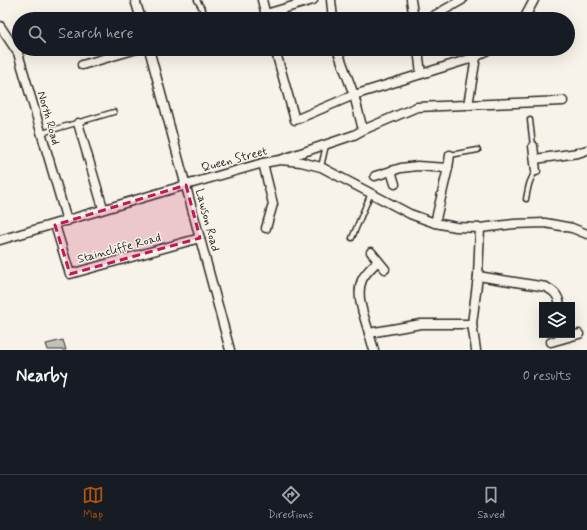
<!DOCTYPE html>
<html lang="en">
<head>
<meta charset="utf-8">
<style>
  :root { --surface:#171b24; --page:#20242c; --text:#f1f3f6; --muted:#9ea1a6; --line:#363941; --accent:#b45309 }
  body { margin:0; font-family:Mynerve,sans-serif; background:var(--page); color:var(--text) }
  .controls { position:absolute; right:12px; bottom:12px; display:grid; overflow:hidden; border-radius:0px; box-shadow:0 4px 16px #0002 }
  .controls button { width:36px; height:36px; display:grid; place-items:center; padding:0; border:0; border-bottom:1px solid var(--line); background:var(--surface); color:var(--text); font:20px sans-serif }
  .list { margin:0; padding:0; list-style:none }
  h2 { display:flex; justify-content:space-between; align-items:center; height:52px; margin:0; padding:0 16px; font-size:17px }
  h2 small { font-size:13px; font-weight:400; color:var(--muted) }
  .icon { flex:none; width:22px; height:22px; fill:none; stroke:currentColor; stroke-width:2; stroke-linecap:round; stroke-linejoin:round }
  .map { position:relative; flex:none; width:587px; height:350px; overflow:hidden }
  .search { position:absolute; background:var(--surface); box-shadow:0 4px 16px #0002; left:12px; right:12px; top:12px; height:44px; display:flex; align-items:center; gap:10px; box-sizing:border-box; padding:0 14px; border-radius:22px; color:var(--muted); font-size:15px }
  .sheet { height:124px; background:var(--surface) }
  nav { display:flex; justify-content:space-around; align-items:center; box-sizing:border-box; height:56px; border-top:1px solid var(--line); background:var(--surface); font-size:11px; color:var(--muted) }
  nav a { display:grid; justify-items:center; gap:2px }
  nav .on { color:var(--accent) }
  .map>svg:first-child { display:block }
  .building { fill:#c4c1b9; stroke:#2b2b2b }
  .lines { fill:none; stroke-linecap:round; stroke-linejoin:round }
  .lane-casing { stroke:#2b2b2b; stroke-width:7 }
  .street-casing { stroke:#2b2b2b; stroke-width:11 }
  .lane { stroke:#f7f3e8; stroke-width:4 }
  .street { stroke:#f7f3e8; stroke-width:8 }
  .marked { fill:#c2185b; fill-opacity:0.2; stroke:#c2185b; stroke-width:3; stroke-dasharray:8 5; stroke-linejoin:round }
  .labels { text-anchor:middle; stroke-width:3; stroke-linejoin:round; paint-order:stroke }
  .street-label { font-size:12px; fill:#2b2b2b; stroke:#f7f3e8 }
</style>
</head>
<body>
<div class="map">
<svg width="587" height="350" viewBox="0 0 587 350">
  <rect width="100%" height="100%" fill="#f7f3e8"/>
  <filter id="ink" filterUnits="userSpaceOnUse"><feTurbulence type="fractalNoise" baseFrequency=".025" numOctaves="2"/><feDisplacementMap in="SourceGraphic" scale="8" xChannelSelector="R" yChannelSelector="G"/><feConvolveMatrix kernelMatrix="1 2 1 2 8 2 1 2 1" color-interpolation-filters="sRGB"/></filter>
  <g filter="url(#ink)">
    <polygon class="building" points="63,340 66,350 48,350 46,344"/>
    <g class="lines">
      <g class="lane-casing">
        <g id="lane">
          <polyline points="197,0 208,19"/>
          <polyline points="530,120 533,146"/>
          <polyline points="42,133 114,112"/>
          <polyline points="450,155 478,150"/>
          <polyline points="321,167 326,145"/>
          <path d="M526 199C528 189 529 179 536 171"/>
          <polyline points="352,238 371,193"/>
        </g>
      </g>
      <g class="street-casing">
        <g id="street">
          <polyline points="135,0 141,19"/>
          <polyline points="262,0 267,19"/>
          <polyline points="331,0 333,19"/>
          <polyline points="411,0 414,19"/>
          <polyline points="266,14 313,0"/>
          <polyline points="428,19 462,0"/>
          <polyline points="524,19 534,0"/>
          <polyline points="0,26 18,53 67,221"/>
          <polyline points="149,49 230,350"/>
          <polyline points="275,49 295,120 354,95 476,57 489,49"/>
          <polyline points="418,49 421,74"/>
          <polyline points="82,65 137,49"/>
          <polyline points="468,105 476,57"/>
          <polyline points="78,123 103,208"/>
          <polyline points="363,130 417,107 563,101"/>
          <polyline points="533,146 536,171"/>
          <polyline points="283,159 354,135 363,130 354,95 337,49"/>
          <polyline points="535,159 578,153 587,150"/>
          <polyline points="263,163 273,204 266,228"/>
          <polyline points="448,168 450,155"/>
          <polyline points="391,171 395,184"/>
          <polyline points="375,176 401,168 417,166 448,168 435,223"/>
          <polyline points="55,225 70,274 200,238"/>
          <polyline points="0,240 186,185 263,163 280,160 301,162 321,167 410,214 435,223 456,227 480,228 514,224 545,223 572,228 587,234"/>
          <polyline points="371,252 385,269"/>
          <path d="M378 261C372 267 365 273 362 280 355 296 365 318 369 333L421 324H472L478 276 480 228"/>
          <path d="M478 276 546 287C555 292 558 295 560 305"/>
          <polyline points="472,324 476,350"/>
          <polyline points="369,333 374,350"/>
          <polyline points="551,342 579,334"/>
        </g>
      </g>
      <use href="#lane" class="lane"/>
      <use href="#street" class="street"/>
    </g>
  </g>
  <path class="marked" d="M186 185 200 238 70 274 55 225Z"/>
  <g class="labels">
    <g class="street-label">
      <text transform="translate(49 118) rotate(74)" y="4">North Road</text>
      <text transform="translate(234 159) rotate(-15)" y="4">Queen Street</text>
      <text transform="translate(208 220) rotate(75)" y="4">Lawson Road</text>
      <text transform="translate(119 248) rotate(-15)" y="4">Staincliffe Road</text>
    </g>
  </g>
</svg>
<div class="controls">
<button><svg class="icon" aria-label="layers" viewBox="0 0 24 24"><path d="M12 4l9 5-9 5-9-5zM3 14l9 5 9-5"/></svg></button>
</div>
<div class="search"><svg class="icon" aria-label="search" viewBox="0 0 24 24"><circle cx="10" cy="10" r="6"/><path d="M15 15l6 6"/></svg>Search here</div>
</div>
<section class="sheet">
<h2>Nearby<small>0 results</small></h2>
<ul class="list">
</ul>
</section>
<nav>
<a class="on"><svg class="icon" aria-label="map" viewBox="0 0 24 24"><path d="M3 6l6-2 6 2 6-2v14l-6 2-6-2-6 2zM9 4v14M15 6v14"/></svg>Map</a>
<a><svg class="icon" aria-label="directions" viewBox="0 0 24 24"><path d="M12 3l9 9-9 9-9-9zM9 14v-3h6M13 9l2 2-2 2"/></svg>Directions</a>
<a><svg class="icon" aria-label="saved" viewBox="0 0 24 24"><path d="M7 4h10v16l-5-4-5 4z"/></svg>Saved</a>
</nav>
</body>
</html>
